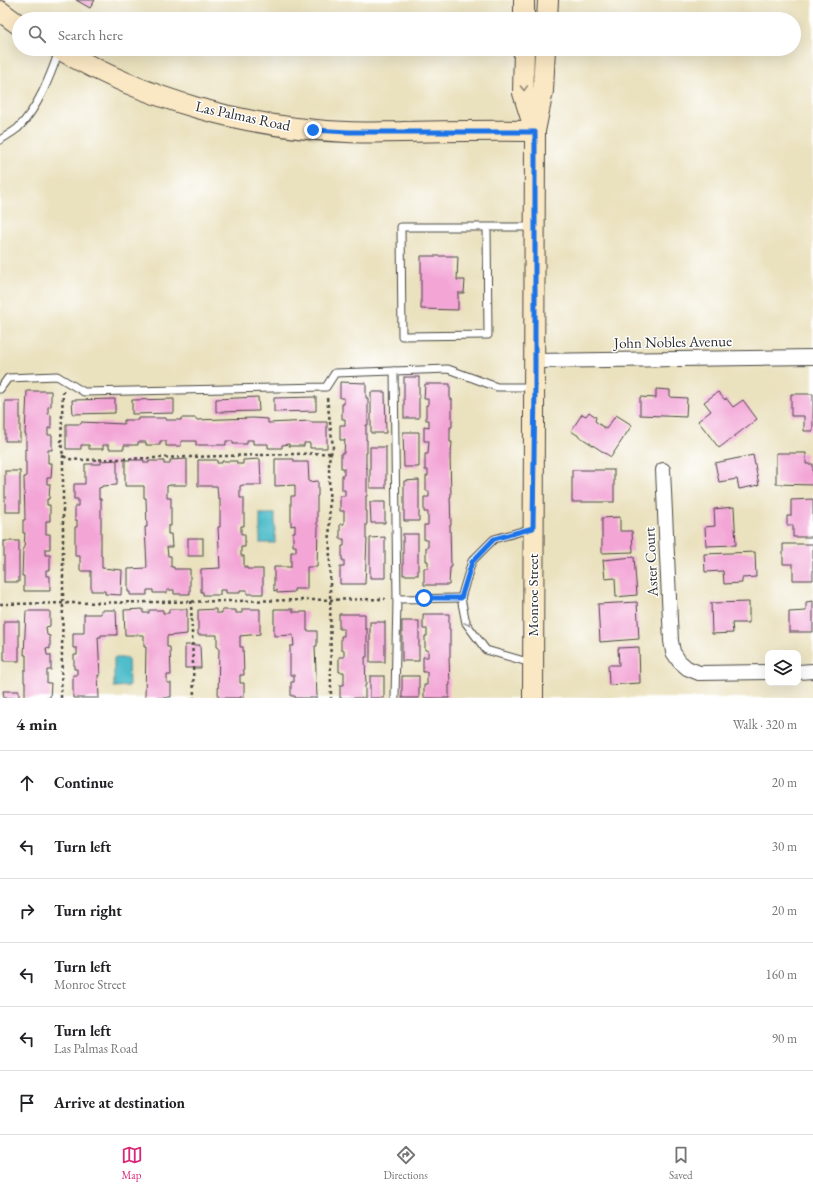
<!DOCTYPE html>
<html lang="en">
<head>
<meta charset="utf-8">
<style>
  :root { --surface:#fff; --page:#f2f2f2; --text:#202124; --muted:#757577; --line:#e0e0e0; --accent:#db2777 }
  body { margin:0; font-family:"EB Garamond",serif; background:var(--page); color:var(--text) }
  .controls { position:absolute; right:12px; bottom:12px; display:grid; overflow:hidden; border-radius:8px; box-shadow:0 4px 16px #0002 }
  .controls button { width:36px; height:36px; display:grid; place-items:center; padding:0; border:0; border-bottom:1px solid var(--line); background:var(--surface); color:var(--text); font:20px sans-serif }
  .stop { position:absolute; width:12px; height:12px; margin:-9px; border:3px solid #1a73e8; border-radius:50%; background:#fff }
  .stop.end { background:#1a73e8; border-color:#fff; box-shadow:0 1px 4px #0008 }
  .list { margin:0; padding:0; list-style:none }
  h2 { display:flex; justify-content:space-between; align-items:center; height:52px; margin:0; padding:0 16px; font-size:17px }
  h2 small { font-size:13px; font-weight:400; color:var(--muted) }
  .list li { display:grid; grid-template-columns:26px 1fr auto; gap:12px; align-items:center; box-sizing:border-box; height:64px; padding:0 16px; border-top:1px solid var(--line) }
  .list b { display:block; font-size:15px; white-space:nowrap }
  .list p { margin:0; font-size:13px; white-space:nowrap; color:var(--muted) }
  .list em { font-size:13px; font-style:normal; color:var(--muted) }
  .icon { flex:none; width:22px; height:22px; fill:none; stroke:currentColor; stroke-width:2; stroke-linecap:round; stroke-linejoin:round }
  .map { position:relative; flex:none; width:813px; height:698px; overflow:hidden }
  .search { position:absolute; background:var(--surface); box-shadow:0 4px 16px #0002; left:12px; right:12px; top:12px; height:44px; display:flex; align-items:center; gap:10px; box-sizing:border-box; padding:0 14px; border-radius:22px; color:var(--muted); font-size:15px }
  .sheet { height:436px; background:var(--surface) }
  nav { display:flex; justify-content:space-around; align-items:center; box-sizing:border-box; height:56px; border-top:1px solid var(--line); background:var(--surface); font-size:11px; color:var(--muted) }
  nav a { display:grid; justify-items:center; gap:2px }
  nav .on { color:var(--accent) }
  .map>svg:first-child { display:block }
  .water { fill:#50bdca; stroke:#3e747a }
  .building { fill:#f3a5d6 }
  .lines { fill:none; stroke-linecap:round; stroke-linejoin:round }
  .service-casing { stroke:#484641; stroke-width:9 }
  .minor-casing { stroke:#484641; stroke-width:16 }
  .secondary-casing { stroke:#484641; stroke-width:22 }
  .path { stroke:#484641; stroke-width:2.5; stroke-dasharray:3 3; stroke-linecap:butt }
  .service { stroke:#fff; stroke-width:7 }
  .minor { stroke:#fff; stroke-width:14 }
  .secondary { stroke:#fae7c3; stroke-width:20 }
  .oneway { stroke:#928977 }
  .oneway2 { stroke:#a0a0a0 }
  .route { stroke:#1a73e8; stroke-width:5 }
  .labels { text-anchor:middle; stroke-width:3; stroke-linejoin:round; paint-order:stroke }
  .street-label { font-size:15px; fill:#2b2b2b; stroke:#fff }
</style>
</head>
<body>
<div class="map">
<svg width="813" height="698" viewBox="0 0 813 698">
  <rect width="100%" height="100%" fill="#fff"/>
  <filter id="ink" filterUnits="userSpaceOnUse"><feTurbulence type="fractalNoise" baseFrequency=".025" numOctaves="2"/><feDisplacementMap in="SourceGraphic" scale="8" xChannelSelector="R" yChannelSelector="G"/><feConvolveMatrix kernelMatrix="1 2 1 2 8 2 1 2 1" color-interpolation-filters="sRGB"/></filter>
  <filter id="wash" filterUnits="userSpaceOnUse"><feTurbulence type="fractalNoise" baseFrequency=".012" numOctaves="4" result="noise"/><feDisplacementMap in="SourceGraphic" scale="16" xChannelSelector="R" yChannelSelector="G"/><feGaussianBlur stdDeviation="0.9" result="paint"/><feColorMatrix in="noise" values="0 0 0 0 0 0 0 0 0 0 0 0 0 0 0 0 0 1.4 0 .05"/><feComposite in="paint" operator="in"/></filter>
  <g filter="url(#wash)">
    <rect width="100%" height="100%" fill="#eae1be"/>
    <g class="water">
      <rect x="260" y="514" width="15" height="29"/>
      <polygon points="114,658 128,658 129,686 114,687"/>
    </g>
    <g id="blocks">
      <g class="building">
        <polygon points="76,0 95,0 90,8"/>
        <polygon points="421,256 458,256 457,280 465,280 464,293 458,293 458,310 421,309"/>
        <rect x="404" y="377" width="15" height="41"/>
        <polygon points="340,382 366,383 366,398 368,398 368,425 366,425 366,440 367,440 367,453 366,453 366,468 367,468 367,496 366,496 366,511 367,511 367,524 366,524 366,539 367,539 365,584 340,584 340,567 344,567 344,560 342,560 342,546 344,546 344,539 340,539 340,524 344,524 344,511 340,511 340,496 345,496 345,490 342,490 342,475 344,475 344,468 341,468 341,453 344,453 345,440 340,440 340,425 345,425 345,419 342,419 342,404 344,404 344,398 340,398"/>
        <polygon points="425,384 450,384 450,399 452,399 452,427 450,427 450,442 452,442 451,454 450,454 451,497 450,497 451,525 450,525 451,568 450,568 449,585 424,585 424,568 428,568 428,561 426,561 426,547 428,547 428,540 424,540 424,525 428,525 428,512 424,512 424,497 429,497 429,491 426,491 426,476 428,476 428,470 425,470 425,454 428,454 429,441 424,441 424,426 429,427 429,420 426,420 426,405 428,405 428,399 424,399"/>
        <polygon points="656,389 670,390 670,397 687,398 686,417 640,415 640,397 656,398"/>
        <polygon points="27,391 51,391 51,406 48,407 48,414 51,415 51,428 48,428 48,435 52,435 52,450 48,450 48,463 52,463 51,478 47,478 47,484 50,484 49,499 47,499 47,505 50,505 50,521 46,521 46,534 50,534 50,549 45,549 45,555 50,555 50,570 46,570 46,576 50,576 50,591 24,591 24,576 22,576 23,548 24,548 25,533 23,533 23,520 25,520 24,477 26,477 26,462 25,462 25,449 26,450 26,434 25,434"/>
        <polygon points="371,392 385,392 386,433 371,433"/>
        <polygon points="718,392 725,400 726,398 733,407 743,400 757,419 719,448 698,421 711,411 704,402"/>
        <polygon points="791,394 813,394 813,431 804,431 804,416 791,416"/>
        <polygon points="258,397 259,411 216,412 216,399"/>
        <polygon points="316,397 316,411 274,412 274,398"/>
        <polygon points="115,399 115,413 73,414 72,400"/>
        <polygon points="174,399 174,413 132,414 132,400"/>
        <rect x="5" y="401" width="15" height="40"/>
        <polygon points="589,412 596,417 595,421 606,429 616,415 632,425 611,457 571,431 582,414 586,416"/>
        <polygon points="138,418 166,418 166,420 181,420 181,418 196,418 196,420 253,418 268,419 268,423 310,421 310,422 327,422 327,448 310,448 310,443 304,443 304,446 289,446 289,444 282,445 282,448 268,448 268,444 253,444 253,440 247,440 247,444 233,444 233,441 226,441 226,445 196,445 196,441 181,441 181,446 166,446 166,441 160,441 160,445 146,445 146,442 138,442 138,445 124,445 124,449 109,449 109,445 103,445 103,449 89,449 89,445 81,445 81,449 66,449 66,424 81,424 81,422 124,424 124,420 138,420"/>
        <polygon points="403,432 419,432 419,467 404,467"/>
        <rect x="370" y="447" width="16" height="41"/>
        <polygon points="776,453 806,453 806,464 813,464 813,485 776,484"/>
        <polygon points="753,455 759,485 739,489 737,479 719,482 715,463"/>
        <polygon points="187,459 187,485 170,485 167,486 167,498 171,498 171,526 168,526 168,534 171,534 172,547 167,547 168,556 171,556 171,567 174,567 174,569 190,569 190,594 174,594 174,590 167,590 167,593 153,593 153,590 147,590 147,595 130,595 130,592 128,592 128,569 147,568 145,527 147,527 146,498 144,498 144,486 125,486 125,460 144,460 144,463 149,463 149,461 164,461 164,464 170,464 170,460"/>
        <polygon points="260,459 261,485 243,485 240,486 240,498 244,498 244,526 241,526 241,534 245,534 245,547 241,547 241,556 244,556 244,567 247,567 247,569 263,569 263,594 247,594 247,590 240,590 240,593 226,593 226,590 220,590 220,595 203,595 203,592 201,592 201,569 220,568 218,527 220,527 220,498 218,498 217,486 198,486 198,460 217,460 217,463 222,463 222,461 237,461 237,464 243,464 243,460"/>
        <polygon points="275,459 294,459 294,462 308,462 309,482 318,481 318,496 317,496 317,525 318,526 317,567 307,567 307,589 294,589 294,592 277,593 277,590 274,591 274,567 291,567 291,552 296,552 296,546 293,546 293,532 295,532 295,525 291,526 291,496 295,496 295,485 275,486"/>
        <polygon points="117,460 117,485 102,486 102,487 99,488 99,499 101,499 101,556 102,556 102,568 122,570 121,595 105,594 105,591 91,591 91,571 80,571 80,556 75,556 75,527 77,527 77,520 75,520 75,506 78,506 78,499 74,499 74,484 85,484 85,464 101,464 101,461"/>
        <rect x="572" y="470" width="42" height="32"/>
        <rect x="5" y="471" width="15" height="41"/>
        <polygon points="419,480 419,521 404,521 404,481"/>
        <polygon points="813,499 813,537 793,537 793,525 787,525 787,516 791,516 791,500"/>
        <polygon points="370,502 385,502 385,523 371,523"/>
        <polygon points="734,507 736,545 706,546 705,527 715,526 714,509"/>
        <polygon points="620,517 620,531 632,531 633,552 602,553 602,518"/>
        <rect x="403" y="534" width="15" height="41"/>
        <polygon points="385,537 385,578 370,578 370,538"/>
        <rect x="188" y="538" width="15" height="18"/>
        <rect x="4" y="541" width="15" height="41"/>
        <polygon points="783,544 813,544 813,580 793,580 793,564 783,564"/>
        <polygon points="755,552 756,577 742,578 742,583 724,584 723,571 705,572 704,554"/>
        <polygon points="634,557 637,595 616,597 615,578 605,579 603,560"/>
        <polygon points="813,601 813,632 789,632 789,612 806,611 806,602"/>
        <polygon points="637,602 639,639 600,642 598,604"/>
        <polygon points="749,602 749,623 732,623 733,633 712,634 711,603"/>
        <polygon points="143,609 143,613 149,613 149,610 163,610 163,613 169,613 169,609 187,609 187,634 167,636 167,647 170,647 171,675 167,675 167,683 171,683 171,697 167,697 167,698 145,698 146,647 144,647 144,635 125,635 124,610"/>
        <polygon points="216,609 216,613 222,613 222,610 236,610 236,613 242,613 242,609 260,609 260,634 240,636 240,647 243,647 244,675 240,675 240,683 244,683 244,697 240,697 240,698 218,698 219,647 217,647 217,635 198,635 198,610"/>
        <polygon points="274,609 293,609 293,612 307,612 307,631 317,631 317,646 315,646 317,698 295,698 295,696 291,696 291,682 294,682 294,675 290,675 290,646 294,646 293,635 274,636"/>
        <polygon points="101,610 116,610 117,635 101,635 101,637 98,637 100,675 98,675 99,698 73,698 73,675 77,675 77,669 74,669 74,655 77,655 77,648 73,648 73,633 84,633 84,614 101,614"/>
        <polygon points="26,611 50,611 50,626 46,627 47,635 50,636 50,649 46,648 47,655 51,655 51,670 47,670 47,683 51,683 50,698 25,698 25,682 24,682 24,670 26,670 26,655 24,655"/>
        <polygon points="339,614 365,614 365,629 367,629 367,657 365,657 366,685 365,685 365,698 340,698 340,685 344,685 344,672 339,672 339,657 344,657 344,650 341,650 341,636 344,636 344,629 339,629"/>
        <polygon points="423,614 449,614 449,629 450,629 450,657 449,657 450,685 449,685 449,698 424,698 424,685 427,685 427,672 423,672 423,657 428,657 428,650 425,650 425,636 427,636 427,629 423,629"/>
        <rect x="4" y="621" width="15" height="40"/>
        <rect x="402" y="621" width="17" height="40"/>
        <rect x="370" y="622" width="15" height="40"/>
        <polygon points="185,645 200,645 201,668 185,668"/>
        <polygon points="639,647 640,683 609,685 608,665 619,665 618,648"/>
        <rect x="370" y="676" width="14" height="22"/>
        <rect x="402" y="676" width="17" height="22"/>
        <polygon points="3,691 19,691 19,698 4,698"/>
      </g>
    </g>
  </g>
  <g filter="url(#ink)">
    <use href="#blocks" fill-opacity="0" stroke="#484641" stroke-width="1"/>
    <g class="lines">
      <g class="service-casing">
        <g id="service">
          <path d="M0 140C6 136 13 132 18 128 38 108 50 77 59 51"/>
          <polyline points="487,227 488,335 402,336 401,227 533,227"/>
          <polyline points="0,389 8,378 57,376 84,392 326,387 335,373 394,371"/>
          <polyline points="461,598 397,599 394,371 448,369 497,387 532,387"/>
          <polyline points="531,663 486,650 466,623 461,598 472,561 494,539 533,528"/>
          <polyline points="395,698 397,599"/>
        </g>
      </g>
      <g class="minor-casing">
        <g id="minor">
          <polyline points="534,361 813,357"/>
          <polyline points="663,470 671,641 673,652 679,661 687,668 699,673 768,672"/>
          <polyline points="798,672 813,671"/>
        </g>
      </g>
      <g class="secondary-casing">
        <g id="secondary">
          <polyline points="0,11 19,25"/>
          <polyline points="524,19 524,0"/>
          <polyline points="547,19 548,0"/>
          <path d="M59 49C146 100 247 128 347 132 365 133 384 132 402 132 446 131 490 130 535 131"/>
          <polyline points="524,49 523,93 534,128"/>
          <polyline points="533,698 535,131 543,91 545,49"/>
        </g>
      </g>
      <g class="path">
        <polyline points="63,391 61,442 63,456 69,459 81,460 331,453"/>
        <polyline points="327,398 333,447 329,460 331,698"/>
        <polyline points="191,601 194,698"/>
        <polyline points="0,604 385,599"/>
        <polyline points="61,698 63,603 63,455"/>
      </g>
      <use href="#service" class="service"/>
      <use href="#minor" class="minor"/>
      <use href="#secondary" class="secondary"/>
    </g>
    <defs><path id="oneway-chevron" d="M-2-3.5L2.5 0L-2 3.5" fill="none" stroke-width="1.6" stroke-linecap="round" stroke-linejoin="round"/></defs>
    <use class="oneway" href="#oneway-chevron" transform="translate(524 88) rotate(88)"/>
    <use class="oneway2" href="#oneway-chevron" transform="translate(468 623) rotate(64)"/>
  </g>
  <g class="lines" filter="url(#ink)">
    <polyline class="route" points="313,130 348,132 535,132 535,387 533,528 494,539 472,562 461,598 424,598"/>
  </g>
  <g class="labels">
    <g class="street-label">
      <text transform="translate(243 116) rotate(12)" y="5">Las Palmas Road</text>
      <text transform="translate(673 342) rotate(-1)" y="5">John Nobles Avenue</text>
      <text transform="translate(651 562) rotate(-93)" y="5">Aster Court</text>
      <text transform="translate(533 595) rotate(-90)" y="5">Monroe Street</text>
    </g>
  </g>
</svg>
<div class="controls">
<button><svg class="icon" aria-label="layers" viewBox="0 0 24 24"><path d="M12 4l9 5-9 5-9-5zM3 14l9 5 9-5"/></svg></button>
</div>
<div class="stop" style="left:424px;top:598px"></div>
<div class="stop end" style="left:313px;top:130px"></div>
<div class="search"><svg class="icon" aria-label="search" viewBox="0 0 24 24"><circle cx="10" cy="10" r="6"/><path d="M15 15l6 6"/></svg>Search here</div>
</div>
<section class="sheet">
<h2>4 min<small>Walk · 320 m</small></h2>
<ul class="list">
<li><svg class="icon" aria-label="ahead" viewBox="0 0 24 24"><path d="M12 20V5M6 11l6-6 6 6"/></svg><div><b>Continue</b></div><em>20 m</em></li>
<li><svg class="icon" aria-label="left" viewBox="0 0 24 24"><path d="M17 20v-9H6M10 6l-5 5 5 5"/></svg><div><b>Turn left</b></div><em>30 m</em></li>
<li><svg class="icon" aria-label="right" viewBox="0 0 24 24"><path d="M7 20v-9h11M14 6l5 5-5 5"/></svg><div><b>Turn right</b></div><em>20 m</em></li>
<li><svg class="icon" aria-label="left" viewBox="0 0 24 24"><path d="M17 20v-9H6M10 6l-5 5 5 5"/></svg><div><b>Turn left</b><p>Monroe Street</p></div><em>160 m</em></li>
<li><svg class="icon" aria-label="left" viewBox="0 0 24 24"><path d="M17 20v-9H6M10 6l-5 5 5 5"/></svg><div><b>Turn left</b><p>Las Palmas Road</p></div><em>90 m</em></li>
<li><svg class="icon" aria-label="arrive" viewBox="0 0 24 24"><path d="M6 21V4h12l-3 4 3 4H6"/></svg><div><b>Arrive at destination</b></div></li>
</ul>
</section>
<nav>
<a class="on"><svg class="icon" aria-label="map" viewBox="0 0 24 24"><path d="M3 6l6-2 6 2 6-2v14l-6 2-6-2-6 2zM9 4v14M15 6v14"/></svg>Map</a>
<a><svg class="icon" aria-label="directions" viewBox="0 0 24 24"><path d="M12 3l9 9-9 9-9-9zM9 14v-3h6M13 9l2 2-2 2"/></svg>Directions</a>
<a><svg class="icon" aria-label="saved" viewBox="0 0 24 24"><path d="M7 4h10v16l-5-4-5 4z"/></svg>Saved</a>
</nav>
</body>
</html>
